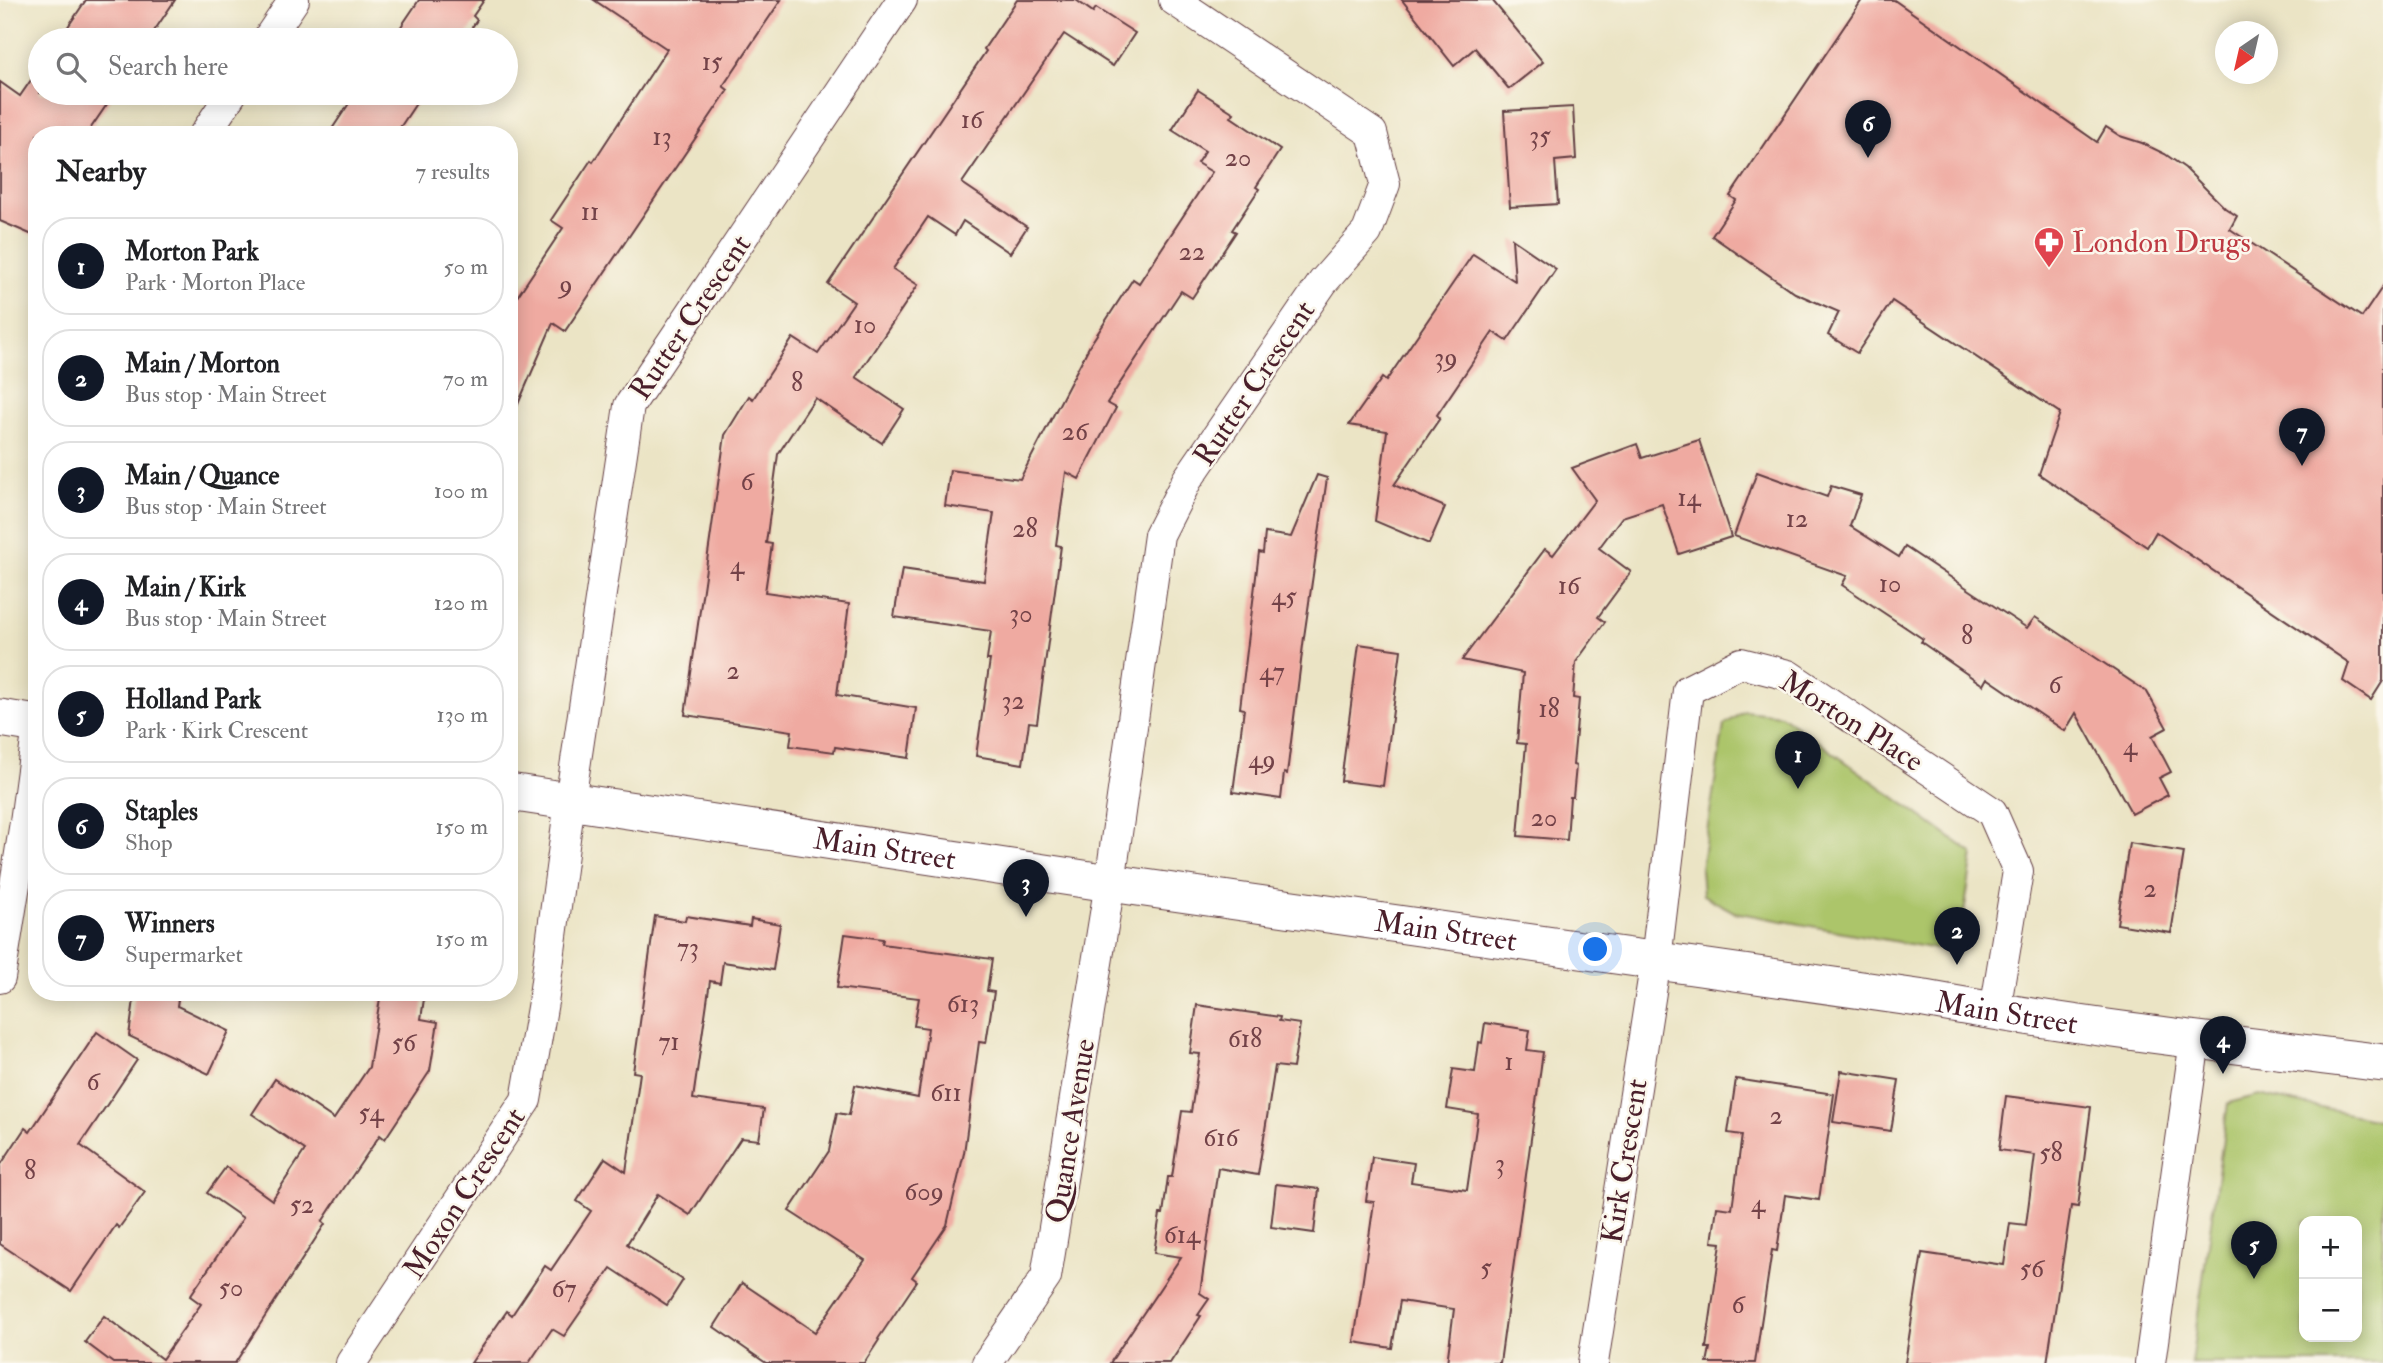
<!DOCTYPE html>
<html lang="en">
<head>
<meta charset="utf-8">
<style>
  :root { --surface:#fff; --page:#f6f6f6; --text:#202124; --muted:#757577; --line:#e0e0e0; --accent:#111827 }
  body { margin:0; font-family:"IM FELL Double Pica",serif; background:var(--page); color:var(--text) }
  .controls { position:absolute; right:21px; bottom:21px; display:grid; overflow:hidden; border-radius:14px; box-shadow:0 4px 18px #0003 }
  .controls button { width:63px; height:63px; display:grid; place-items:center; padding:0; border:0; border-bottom:2px solid var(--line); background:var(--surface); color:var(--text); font:35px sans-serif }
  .compass { position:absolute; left:2215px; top:21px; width:63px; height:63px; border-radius:50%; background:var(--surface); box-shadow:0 4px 18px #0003; rotate:214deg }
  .you { position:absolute; left:1596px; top:950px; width:24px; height:24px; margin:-18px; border:5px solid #fff; border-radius:50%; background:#1a73e8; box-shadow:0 0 0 10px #1a73e833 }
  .badge { display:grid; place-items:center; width:46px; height:46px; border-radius:50%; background:var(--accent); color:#fff; font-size:23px; font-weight:700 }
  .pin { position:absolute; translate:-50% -58px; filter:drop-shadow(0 2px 4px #0008) }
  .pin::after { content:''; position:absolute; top:37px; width:24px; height:21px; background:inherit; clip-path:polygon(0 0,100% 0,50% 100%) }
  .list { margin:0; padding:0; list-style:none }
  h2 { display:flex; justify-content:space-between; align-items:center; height:91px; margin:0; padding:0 28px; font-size:30px }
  h2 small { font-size:23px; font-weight:400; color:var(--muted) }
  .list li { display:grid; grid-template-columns:46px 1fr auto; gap:21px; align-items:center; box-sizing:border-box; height:98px; margin:0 14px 14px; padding:0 14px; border:2px solid var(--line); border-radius:28px }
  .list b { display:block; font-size:26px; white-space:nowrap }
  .list p { margin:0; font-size:23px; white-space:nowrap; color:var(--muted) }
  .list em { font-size:23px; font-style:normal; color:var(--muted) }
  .icon { flex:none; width:38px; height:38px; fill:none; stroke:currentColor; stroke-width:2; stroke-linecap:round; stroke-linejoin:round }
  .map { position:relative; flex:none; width:2383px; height:1363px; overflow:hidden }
  .search { position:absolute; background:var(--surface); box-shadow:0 4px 18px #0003; left:28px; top:28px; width:490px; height:77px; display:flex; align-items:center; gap:18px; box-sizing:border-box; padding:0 24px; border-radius:38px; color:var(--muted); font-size:26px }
  .panel { position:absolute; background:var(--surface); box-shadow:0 4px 18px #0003; left:28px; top:126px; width:490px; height:875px; border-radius:28px }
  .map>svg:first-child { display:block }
  .green { fill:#acc56b; stroke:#7b724b; stroke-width:2; fill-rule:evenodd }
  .building { fill:#efaaa1 }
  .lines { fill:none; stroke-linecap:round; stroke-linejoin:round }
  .minor-casing { stroke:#623d42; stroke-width:32 }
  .tertiary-casing { stroke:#623d42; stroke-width:39 }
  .minor { stroke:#fff; stroke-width:30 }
  .tertiary { stroke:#fff; stroke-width:37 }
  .labels { text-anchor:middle; stroke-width:5; stroke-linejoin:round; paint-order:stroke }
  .number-label { font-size:26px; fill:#734248 }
  .health-label { font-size:30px; fill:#be3a42; stroke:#fbf7ec; text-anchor:start }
  .street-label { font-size:30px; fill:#4a1f2b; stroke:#fbf7ec }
</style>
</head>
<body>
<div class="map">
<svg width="2383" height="1363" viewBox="0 0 2383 1363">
  <rect width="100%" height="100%" fill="#fbf7ec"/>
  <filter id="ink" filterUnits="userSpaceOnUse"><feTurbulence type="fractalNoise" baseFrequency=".0143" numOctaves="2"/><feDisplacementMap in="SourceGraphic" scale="14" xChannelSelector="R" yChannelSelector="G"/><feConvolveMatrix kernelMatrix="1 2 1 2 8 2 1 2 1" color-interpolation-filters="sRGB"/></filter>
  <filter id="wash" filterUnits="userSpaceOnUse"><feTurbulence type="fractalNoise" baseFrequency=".00686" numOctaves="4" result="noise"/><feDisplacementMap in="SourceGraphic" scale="28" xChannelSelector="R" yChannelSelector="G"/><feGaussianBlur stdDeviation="1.57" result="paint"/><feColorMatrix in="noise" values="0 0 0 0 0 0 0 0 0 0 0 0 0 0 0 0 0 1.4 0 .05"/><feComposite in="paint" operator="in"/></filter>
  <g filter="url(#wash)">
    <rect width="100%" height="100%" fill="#ebe4c5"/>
    <g class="green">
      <polygon points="1745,711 1781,715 1973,854 1958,953 1734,912 1703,895 1701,869 1724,725"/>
      <path d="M2259 1095 2383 1121V1363H2191L2228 1103ZM2304 1221H2357V1337H2304Z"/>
    </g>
    <g id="blocks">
      <g class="building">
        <polygon points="86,0 175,0 148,40 59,40"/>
        <polygon points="419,0 484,0 473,16 477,20 463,40 392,40"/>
        <polygon points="594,0 781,0 723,86 728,90 565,331 553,323 509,425 509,309 563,228 551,220 591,160 593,162 667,49"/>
        <polygon points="1017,0 1076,0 1093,12 1096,8 1135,33 1113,66 1064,34 962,183 1027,227 1010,253 963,221 955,235 928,217 893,269 918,285 856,377 904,409 882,443 815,398 778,454 766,543 772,544 765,592 849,604 837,695 916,708 909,758 835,747 834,752 790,746 792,731 685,715 725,435 749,396 753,399 793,338 818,354 854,302 828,284 986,51 984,49"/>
        <polygon points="1402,0 1492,0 1543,62 1509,89 1475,48 1454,66"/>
        <polygon points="1862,0 1894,0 2097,142 2106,127 2120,136 2142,143 2165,154 2185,168 2225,208 2237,216 2230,229 2362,317 2383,286 2383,681 2371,700 2343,681 2349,663 2156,532 2147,547 2039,474 2060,413 1892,301 1857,353 1828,335 1839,312 1795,293 1712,236 1736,200 1730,196"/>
        <polygon points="40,67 40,93 114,94 86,135 37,135 37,237 0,221 0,82 20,96"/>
        <polygon points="1198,90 1234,113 1231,117 1280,150 1256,187 1259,189 1232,230 1236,232 1192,298 1181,291 1107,403 1116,408 1079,479 1066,472 1056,545 1061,546 1037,723 1029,722 1023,764 976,756 990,660 987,660 991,631 894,617 902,569 984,581 994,513 945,506 950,470 1020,479 1090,345 1133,279 1139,283 1212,172 1197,163 1205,151 1172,130"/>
        <polygon points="356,93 423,93 395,135 328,135"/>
        <polygon points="1573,107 1576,159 1555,161 1558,204 1510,207 1504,111"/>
        <polygon points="1512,239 1556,269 1507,341 1493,332 1437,415 1440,418 1394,485 1445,507 1429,544 1375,521 1387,431 1349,425 1382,378 1386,381 1473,254 1515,281"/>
        <polygon points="1699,440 1731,537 1679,554 1662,504 1622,517 1599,548 1631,572 1598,617 1605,622 1576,662 1573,698 1579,699 1573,765 1576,766 1573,797 1570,797 1567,840 1518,836 1526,744 1517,743 1523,673 1462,660 1545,549 1553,555 1595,500 1572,468 1637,444 1642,458"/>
        <polygon points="1757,472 1827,497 1831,486 1861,495 1850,526 1899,557 1905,547 2027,628 2035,617 2147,692 2167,728 2152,736 2171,772 2159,778 2168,795 2132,814 2076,713 2065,731 1987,678 1983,685 1921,642 1923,639 1842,585 1847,576 1734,536"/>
        <polygon points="1317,475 1327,478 1304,637 1287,774 1284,773 1281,799 1233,792 1244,709 1240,708 1259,552 1263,553 1265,533 1291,537"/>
        <polygon points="1359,644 1401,650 1383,786 1341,781"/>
        <polygon points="2129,843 2184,852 2171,933 2117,924"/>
        <polygon points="655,916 685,921 686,916 750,926 751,919 780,924 773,970 723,962 720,983 710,981 693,1099 764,1109 759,1140 741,1138 690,1215 658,1194 627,1244 683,1280 667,1305 611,1268 564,1336 552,1329 529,1363 471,1363 507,1311 512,1315 545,1266 551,1270 591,1211 577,1201 605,1158 626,1172 640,1073 633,1072"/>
        <polygon points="845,934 883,939 882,944 992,959 987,991 994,992 986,1043 979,1042 964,1153 947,1225 912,1277 917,1281 878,1339 879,1340 864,1363 766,1363 714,1327 742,1283 815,1332 865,1260 789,1211 829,1151 837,1113 849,1115 855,1085 918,1098 928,1028 914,1026 919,998 837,988"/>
        <polygon points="135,992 179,992 177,1006 229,1031 209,1074 129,1036"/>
        <polygon points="381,992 425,992 421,1019 438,1022 430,1071 385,1139 380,1135 344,1188 322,1222 325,1224 235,1363 113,1363 85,1342 104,1316 162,1359 201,1304 190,1296 243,1218 207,1193 226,1167 272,1200 305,1150 252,1114 275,1079 334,1119 369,1067"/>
        <polygon points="1197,1005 1280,1017 1279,1021 1300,1024 1293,1068 1275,1066 1258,1175 1218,1168 1200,1293 1209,1299 1198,1315 1201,1316 1170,1363 1110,1363 1181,1257 1154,1253 1160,1214 1163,1214 1168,1177 1172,1177 1182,1111 1191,1112 1200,1054 1190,1053"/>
        <polygon points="1485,1023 1530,1030 1527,1050 1543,1052 1500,1363 1447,1363 1454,1309 1400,1301 1392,1348 1354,1342 1374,1202 1366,1201 1372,1157 1414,1163 1411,1182 1467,1190 1478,1114 1447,1109 1453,1069 1475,1072 1479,1042 1482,1043"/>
        <polygon points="97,1032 137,1060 80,1145 145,1192 119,1228 116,1225 71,1291 0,1244 0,1166 25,1128 30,1132"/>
        <polygon points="1841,1071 1899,1080 1891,1131 1833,1122"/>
        <polygon points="1736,1079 1834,1094 1819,1200 1785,1195 1777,1251 1772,1250 1755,1363 1707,1363 1710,1348 1706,1348 1721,1243 1712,1242 1717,1207 1732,1209 1742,1135 1728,1133"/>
        <polygon points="2006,1096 2091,1107 2078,1207 2071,1206 2047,1363 1905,1363 1922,1253 2004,1265 2010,1223 2026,1225 2035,1155 1999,1150"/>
        <polygon points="1276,1184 1319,1189 1314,1233 1271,1227"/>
      </g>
    </g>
  </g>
  <g filter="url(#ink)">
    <use href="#blocks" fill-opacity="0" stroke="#623d42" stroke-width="2"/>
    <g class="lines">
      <g class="minor-casing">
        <g id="minor">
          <polyline points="267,40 294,0"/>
          <polyline points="204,135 232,93"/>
          <polyline points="0,978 25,822 37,733"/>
          <polyline points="351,1363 526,1100 544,996 570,801 629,406 902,0"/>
          <polyline points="987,1363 1046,1277 1110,883 1159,535 1187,480 1323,282 1367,232 1385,184 1372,133 1174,0"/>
          <polyline points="1593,1363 1656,960 1688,690 1741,663 1788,675 1992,812 2018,871 1995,1011"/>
          <polyline points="2150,1363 2195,1040"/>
        </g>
      </g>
      <g class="tertiary-casing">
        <g id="tertiary">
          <polyline points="0,718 37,724"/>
          <path id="s1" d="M509 792 1110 883 1925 999C2077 1027 2230 1044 2383 1063"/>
        </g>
      </g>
      <use href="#minor" class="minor"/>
      <use href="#tertiary" class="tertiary"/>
    </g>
  </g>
  <defs>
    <g id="pharmacy-pin" transform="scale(1.575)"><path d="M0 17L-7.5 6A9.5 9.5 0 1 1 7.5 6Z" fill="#e0444e" stroke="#fbf7ec"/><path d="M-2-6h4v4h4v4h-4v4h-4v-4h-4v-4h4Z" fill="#fff"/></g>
  </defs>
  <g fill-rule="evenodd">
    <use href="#pharmacy-pin" x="2049" y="242"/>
  </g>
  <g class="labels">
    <g class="number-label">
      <text x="712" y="70">15</text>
      <text x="972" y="128">16</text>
      <text x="1540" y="144">35</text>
      <text x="662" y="145">13</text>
      <text x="1238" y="166">20</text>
      <text x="590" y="220">11</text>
      <text x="1192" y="260">22</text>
      <text x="566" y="293">9</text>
      <text x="865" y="333">10</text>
      <text x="1446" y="366">39</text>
      <text x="797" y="391">8</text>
      <text x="1075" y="440">26</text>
      <text x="747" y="490">6</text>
      <text x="1689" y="506">14</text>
      <text x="1797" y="527">12</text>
      <text x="1025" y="537">28</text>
      <text x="737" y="574">4</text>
      <text x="1890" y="592">10</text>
      <text x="1569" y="594">16</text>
      <text x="1284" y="605">45</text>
      <text x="1021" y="622">30</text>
      <text x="1967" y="644">8</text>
      <text x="733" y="679">2</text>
      <text x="1272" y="680">47</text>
      <text x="2055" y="693">6</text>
      <text x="1013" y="709">32</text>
      <text x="1549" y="717">18</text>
      <text x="2130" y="755">4</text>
      <text x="1262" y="768">49</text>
      <text x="1544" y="826">20</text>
      <text x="2150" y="897">2</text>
      <text x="688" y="956">73</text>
      <text x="963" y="1012">613</text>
      <text x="1245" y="1047">618</text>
      <text x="669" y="1050">71</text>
      <text x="404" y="1051">56</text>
      <text x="1509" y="1070">1</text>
      <text x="93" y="1090">6</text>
      <text x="946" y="1101">611</text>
      <text x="371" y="1121">54</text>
      <text x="1776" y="1124">2</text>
      <text x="1221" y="1146">616</text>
      <text x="2051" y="1161">58</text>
      <text x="1500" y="1172">3</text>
      <text x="30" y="1179">8</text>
      <text x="924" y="1200">609</text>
      <text x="1758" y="1212">4</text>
      <text x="302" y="1213">52</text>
      <text x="1182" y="1243">614</text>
      <text x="1486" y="1276">5</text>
      <text x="2032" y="1277">56</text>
      <text x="231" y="1296">50</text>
      <text x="564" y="1297">67</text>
      <text x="1738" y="1313">6</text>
    </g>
    <g class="health-label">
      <text x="2072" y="252">London Drugs</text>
    </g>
    <g class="street-label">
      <text transform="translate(690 317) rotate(-56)" y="10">Rutter Crescent</text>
      <text transform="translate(1254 383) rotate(-56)" y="10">Rutter Crescent</text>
      <text transform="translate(1852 721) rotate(32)" y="10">Morton Place</text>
      <text dy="10" stroke="none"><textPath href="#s1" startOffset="380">Main Street</textPath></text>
      <text dy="10" stroke="none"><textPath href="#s1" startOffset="947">Main Street</textPath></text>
      <text dy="10" stroke="none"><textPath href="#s1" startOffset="1514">Main Street</textPath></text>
      <text transform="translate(1070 1131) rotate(-81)" y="10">Quance Avenue</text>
      <text transform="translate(1624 1161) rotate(-81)" y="10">Kirk Crescent</text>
      <text transform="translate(464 1193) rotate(-57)" y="10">Moxon Crescent</text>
    </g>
  </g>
</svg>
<div class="controls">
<button>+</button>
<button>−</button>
</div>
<svg class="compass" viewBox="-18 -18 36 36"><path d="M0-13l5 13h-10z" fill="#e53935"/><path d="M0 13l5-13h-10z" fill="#757577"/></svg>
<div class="you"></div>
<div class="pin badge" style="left:1798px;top:789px">1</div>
<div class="pin badge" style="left:1957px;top:965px">2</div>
<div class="pin badge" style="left:1026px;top:917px">3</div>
<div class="pin badge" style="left:2223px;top:1074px">4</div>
<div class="pin badge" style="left:2254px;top:1279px">5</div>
<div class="pin badge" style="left:1868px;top:158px">6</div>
<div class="pin badge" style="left:2302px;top:466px">7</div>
<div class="search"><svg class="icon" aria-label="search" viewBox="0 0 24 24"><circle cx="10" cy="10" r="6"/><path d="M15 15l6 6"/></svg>Search here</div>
<section class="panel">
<h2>Nearby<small>7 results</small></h2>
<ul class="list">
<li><span class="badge">1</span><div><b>Morton Park</b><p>Park · Morton Place</p></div><em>50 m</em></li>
<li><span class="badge">2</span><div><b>Main / Morton</b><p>Bus stop · Main Street</p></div><em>70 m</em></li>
<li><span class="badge">3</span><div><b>Main / Quance</b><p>Bus stop · Main Street</p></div><em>100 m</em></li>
<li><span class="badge">4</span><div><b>Main / Kirk</b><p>Bus stop · Main Street</p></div><em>120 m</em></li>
<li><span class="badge">5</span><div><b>Holland Park</b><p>Park · Kirk Crescent</p></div><em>130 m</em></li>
<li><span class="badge">6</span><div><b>Staples</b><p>Shop</p></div><em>150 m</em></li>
<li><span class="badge">7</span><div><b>Winners</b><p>Supermarket</p></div><em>150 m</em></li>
</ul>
</section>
</div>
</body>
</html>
